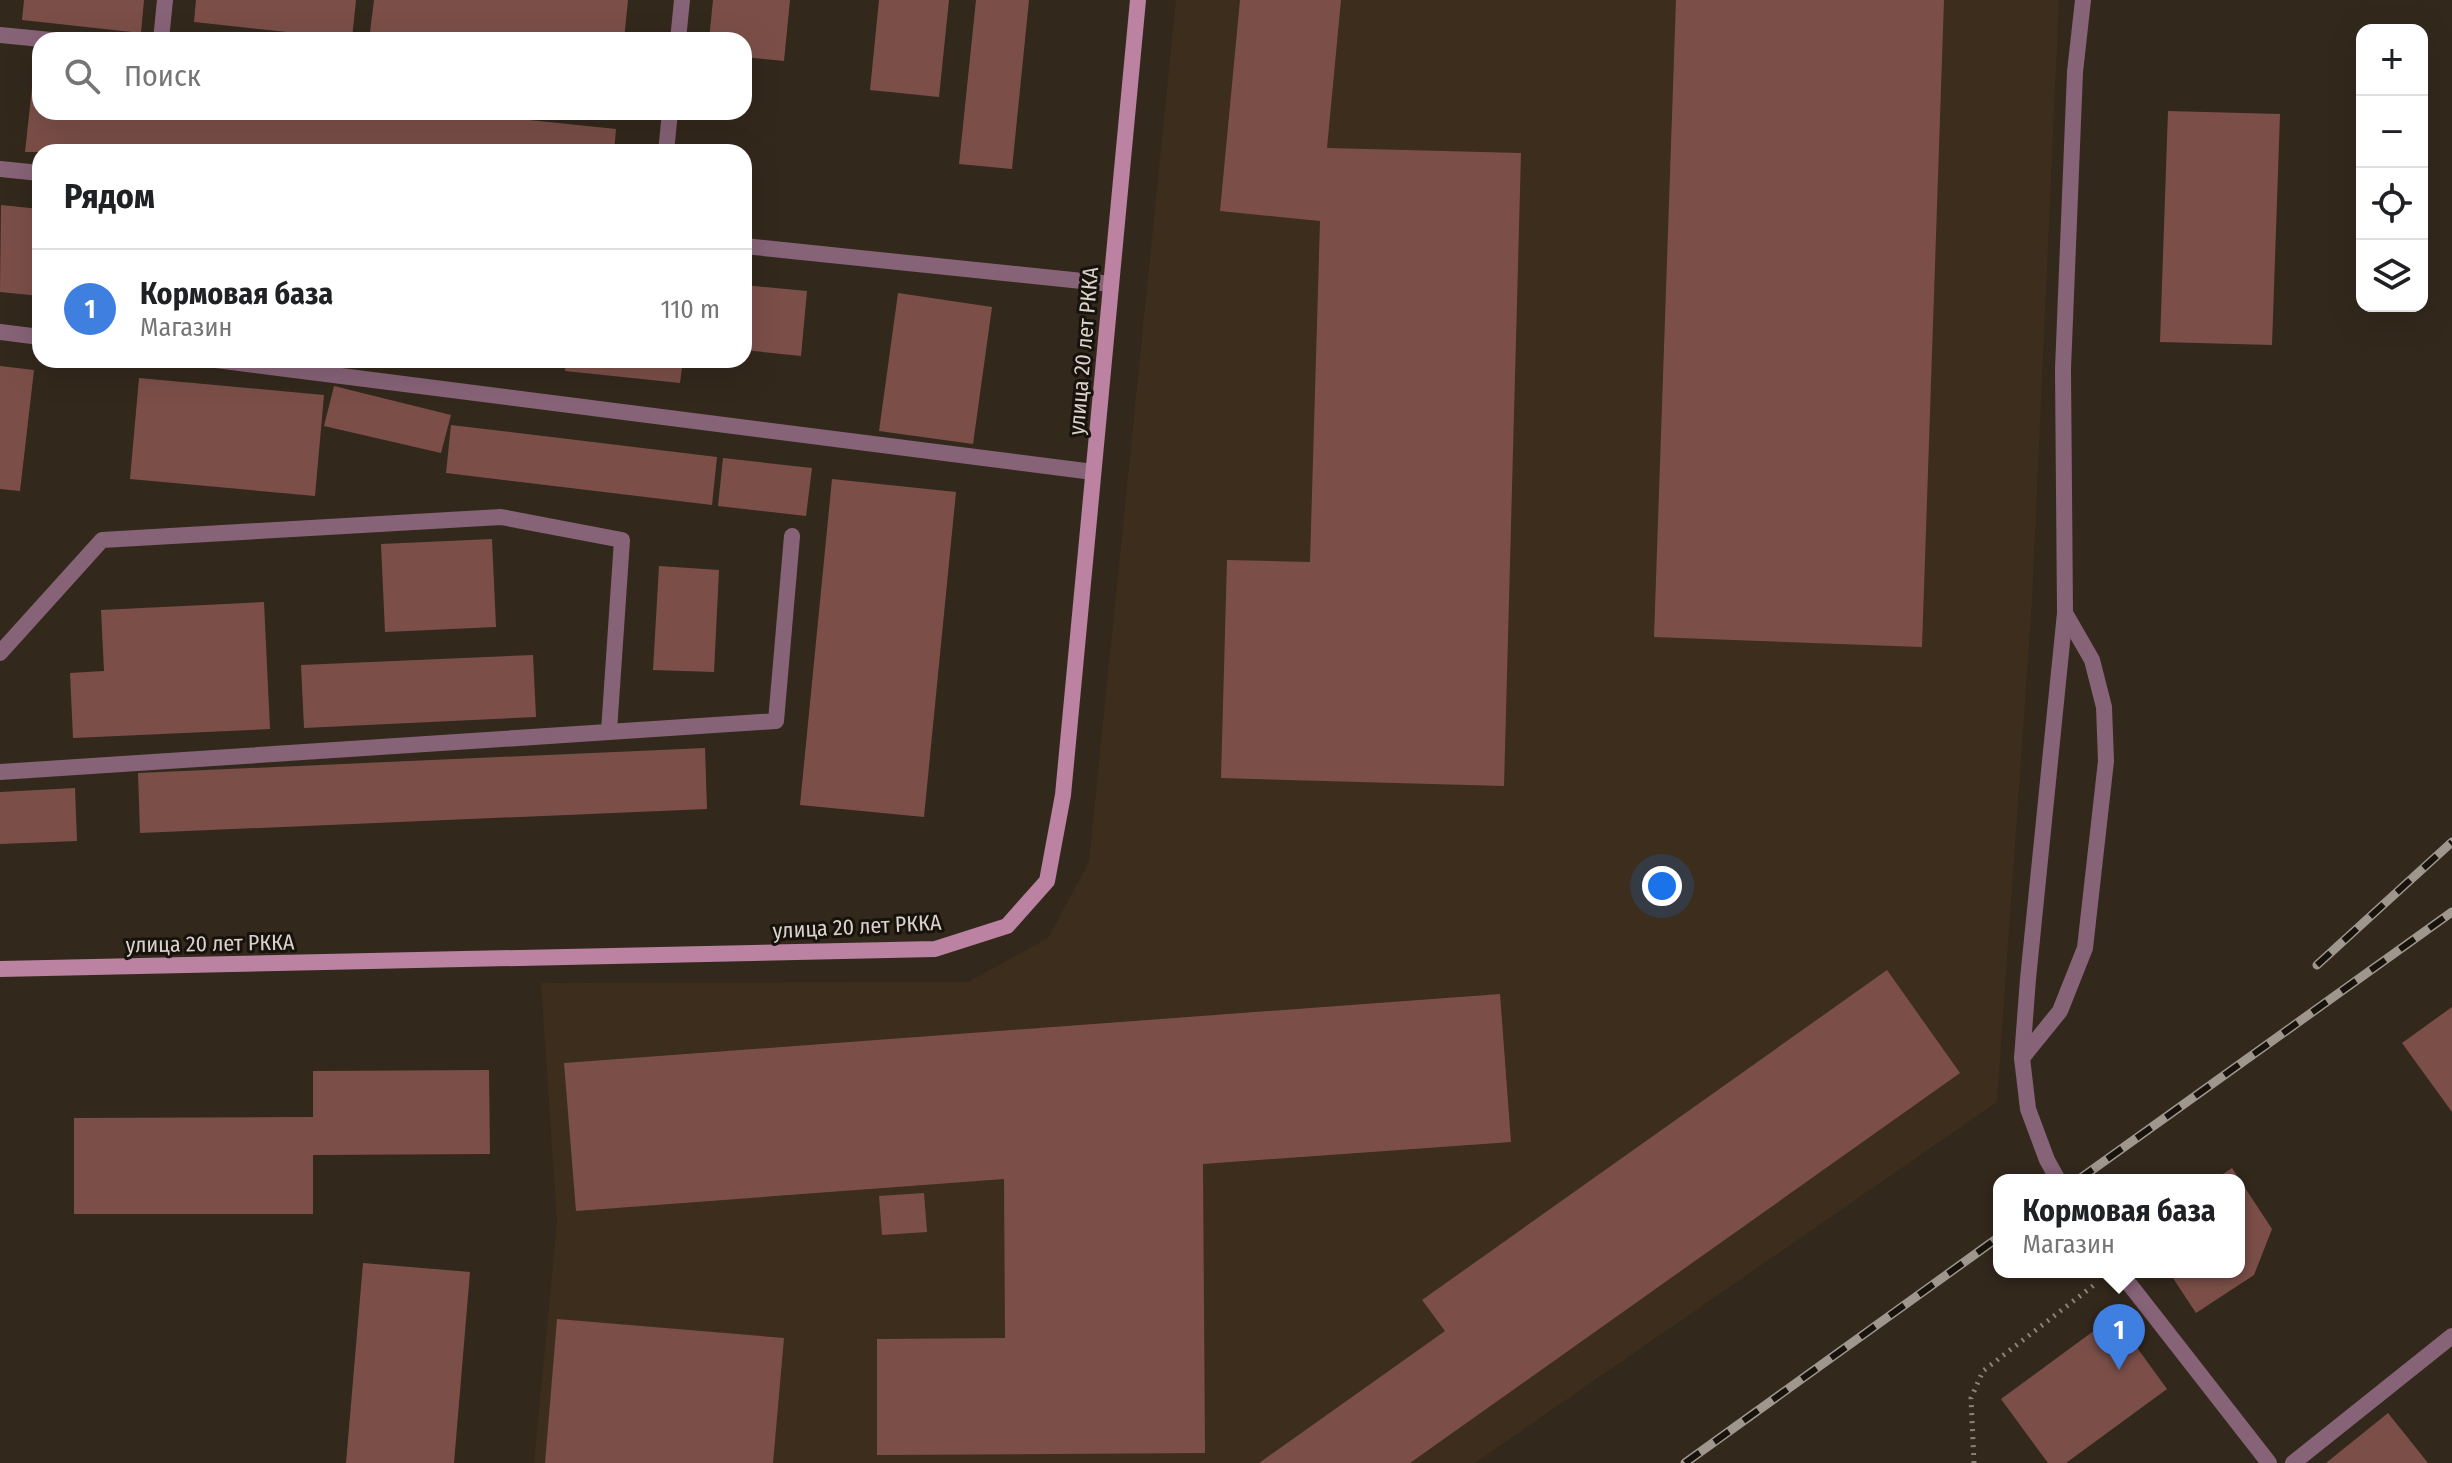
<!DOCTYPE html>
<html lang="ru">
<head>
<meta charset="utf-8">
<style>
  :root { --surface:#fff; --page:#f2f2f2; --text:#202124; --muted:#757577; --line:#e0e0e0; --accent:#416a80 }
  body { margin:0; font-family:"Fira Sans Condensed",sans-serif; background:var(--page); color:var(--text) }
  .controls { position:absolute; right:24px; top:24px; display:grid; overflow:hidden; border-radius:16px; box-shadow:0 8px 32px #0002 }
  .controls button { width:72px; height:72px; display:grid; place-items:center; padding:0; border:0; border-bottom:2px solid var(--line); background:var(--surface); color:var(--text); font:40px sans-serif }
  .you { position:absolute; left:1662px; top:886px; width:28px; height:28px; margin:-20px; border:6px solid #fff; border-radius:50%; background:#1a73e8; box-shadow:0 0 0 12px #1a73e833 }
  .badge { display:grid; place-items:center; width:52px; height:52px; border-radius:50%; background:var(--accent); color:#fff; font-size:26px; font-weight:700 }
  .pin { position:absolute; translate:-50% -66px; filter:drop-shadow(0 2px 4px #0008) }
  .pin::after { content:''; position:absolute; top:42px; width:28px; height:24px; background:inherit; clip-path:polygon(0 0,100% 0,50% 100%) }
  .popup { position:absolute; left:1993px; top:1174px; width:252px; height:104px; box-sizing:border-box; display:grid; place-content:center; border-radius:16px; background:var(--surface); filter:drop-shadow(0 2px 6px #0005); font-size:26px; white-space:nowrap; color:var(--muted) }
  .popup b { font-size:30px; color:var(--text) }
  .popup::after { content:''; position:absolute; left:50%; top:100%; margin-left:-16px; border:16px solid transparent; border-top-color:var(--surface) }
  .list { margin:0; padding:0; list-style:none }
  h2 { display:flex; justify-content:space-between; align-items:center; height:104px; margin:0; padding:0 32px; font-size:34px }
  h2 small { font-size:26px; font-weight:400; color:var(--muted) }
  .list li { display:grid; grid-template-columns:52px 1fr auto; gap:24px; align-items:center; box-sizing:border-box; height:120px; padding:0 32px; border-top:2px solid var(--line) }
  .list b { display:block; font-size:30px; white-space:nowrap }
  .list p { margin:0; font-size:26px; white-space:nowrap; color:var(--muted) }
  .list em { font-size:26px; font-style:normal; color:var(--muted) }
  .icon { flex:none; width:44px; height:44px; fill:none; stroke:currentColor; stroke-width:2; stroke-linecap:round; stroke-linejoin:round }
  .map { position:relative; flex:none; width:2452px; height:1463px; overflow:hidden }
  .search { position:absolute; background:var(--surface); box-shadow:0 8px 32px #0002; left:32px; top:32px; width:720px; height:88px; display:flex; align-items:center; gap:20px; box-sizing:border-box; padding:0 28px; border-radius:24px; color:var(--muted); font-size:30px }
  .panel { position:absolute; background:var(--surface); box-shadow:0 8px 32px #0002; left:32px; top:144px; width:720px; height:224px; border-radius:24px }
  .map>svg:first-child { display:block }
  .built { fill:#3d2d1c }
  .building { fill:#7b4f48 }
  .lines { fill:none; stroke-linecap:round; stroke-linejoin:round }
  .path { stroke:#8b8278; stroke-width:5; stroke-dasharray:2 6; stroke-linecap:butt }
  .lane { stroke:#876377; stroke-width:16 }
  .street { stroke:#876377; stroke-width:16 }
  .secondary { stroke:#bb82a2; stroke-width:16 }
  .rail-casing { stroke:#9f978e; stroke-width:9 }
  .rail { stroke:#17120c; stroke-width:6; stroke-dasharray:18; stroke-linecap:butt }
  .labels { text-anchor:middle; stroke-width:6; stroke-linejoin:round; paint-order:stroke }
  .street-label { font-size:22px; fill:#d9d2ca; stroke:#17120c }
</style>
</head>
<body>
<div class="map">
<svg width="2452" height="1463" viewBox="0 0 2452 1463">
  <rect width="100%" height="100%" fill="#33281c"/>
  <polygon class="built" points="1176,0 2059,0 2032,602 1997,1102 1475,1463 534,1463 557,1222 541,983 968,982 1048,938 1089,862"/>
  <g class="building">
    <polygon points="24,0 144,0 141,33 22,20"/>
    <polygon points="196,0 356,0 352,39 194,22"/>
    <polygon points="374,0 628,0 624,40 369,40"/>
    <polygon points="713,0 790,0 784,61 744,57 744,40 709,40"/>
    <polygon points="879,0 949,0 939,97 870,90"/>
    <polygon points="976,0 1029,0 1012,169 959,164"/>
    <polygon points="1240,0 1341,0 1327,148 1521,153 1504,786 1221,778 1227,560 1310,562 1320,221 1220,211"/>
    <polygon points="1676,0 1944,0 1922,647 1654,637"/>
    <polygon points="34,69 40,69 40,112 451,112 616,129 614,152 25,152"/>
    <polygon points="2168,111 2280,114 2272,345 2160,342"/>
    <polygon points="1,205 40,209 40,296 0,292"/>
    <polygon points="744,285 807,291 801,356 744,350"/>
    <polygon points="898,293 992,307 973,444 879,431"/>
    <polygon points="566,360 683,360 680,383 565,371"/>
    <polygon points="0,366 34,370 20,491 0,489"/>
    <polygon points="139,378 324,395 315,496 130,479"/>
    <polygon points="334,386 451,415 441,453 324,426"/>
    <polygon points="451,425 717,457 712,505 446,473"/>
    <polygon points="723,458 812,468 806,516 718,506"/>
    <polygon points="832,479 956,492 924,817 800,805"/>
    <polygon points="492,539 496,627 385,632 381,544"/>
    <polygon points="659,566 719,570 714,672 653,670"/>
    <polygon points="264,602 270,729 73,738 70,673 104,671 101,610"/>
    <polygon points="533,655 536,717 304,728 301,665"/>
    <polygon points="705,748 707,809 140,833 138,773"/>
    <polygon points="75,788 77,841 0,844 0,792"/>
    <polygon points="1887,970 1960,1073 1410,1463 1259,1463 1445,1331 1422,1300"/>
    <polygon points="1500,994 1511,1142 1203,1164 1205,1453 877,1455 877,1339 1005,1338 1004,1179 576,1211 564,1063"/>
    <polygon points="2452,1007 2452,1112 2402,1043"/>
    <polygon points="489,1070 490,1154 313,1155 313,1214 74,1214 74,1118 313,1117 313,1071"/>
    <polygon points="2232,1168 2272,1229 2254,1275 2196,1313 2169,1272 2239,1272 2239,1180 2214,1180"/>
    <polygon points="924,1193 927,1232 882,1235 879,1196"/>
    <polygon points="363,1263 470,1272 454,1463 346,1463"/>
    <polygon points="2114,1316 2167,1389 2066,1463 2048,1463 2001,1399"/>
    <polygon points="557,1319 784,1338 773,1463 545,1463"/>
    <polygon points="2388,1413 2428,1463 2326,1463"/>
  </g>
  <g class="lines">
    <polyline class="path" points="1974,1463 1971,1398 1983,1371 2094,1285"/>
    <g class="lane">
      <polyline points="0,35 51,40"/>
      <polyline points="161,40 165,0"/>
      <polyline points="678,40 682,0"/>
      <polyline points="666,152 670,112"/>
      <polyline points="0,169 40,173"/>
      <polyline points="744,246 1111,284"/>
      <polyline points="0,332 40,337"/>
      <polyline points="216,360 1093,472"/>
      <polyline points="0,653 102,540 501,517 622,540 609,731"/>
      <polyline points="0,772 776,721 792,536"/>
      <polyline points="2022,1058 2060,1011 2085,948 2106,761 2104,707 2092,660 2065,613"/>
      <polyline points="2120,1272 2269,1463"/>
      <polyline points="2293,1463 2452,1336"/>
    </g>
    <polyline class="street" points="2058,1180 2047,1160 2028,1109 2022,1058 2028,979 2065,613 2063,369 2075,72 2083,0"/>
    <polyline class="secondary" points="0,969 935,949 1007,926 1047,881 1063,795 1138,0"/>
    <g class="rail-casing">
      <g id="rail">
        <polyline points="2317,965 2452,842"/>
        <polyline points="2078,1180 2452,912"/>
        <polyline points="1685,1463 1999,1237"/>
      </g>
    </g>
    <use href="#rail" class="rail"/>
  </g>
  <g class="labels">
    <g class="street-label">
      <text transform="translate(1083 351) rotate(-85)" y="8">улица 20 лет РККА</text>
      <text transform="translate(857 926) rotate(-3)" y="8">улица 20 лет РККА</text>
      <text transform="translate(210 943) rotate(-1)" y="8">улица 20 лет РККА</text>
    </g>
  </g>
</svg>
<div class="controls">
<button>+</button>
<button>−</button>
<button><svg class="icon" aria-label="locate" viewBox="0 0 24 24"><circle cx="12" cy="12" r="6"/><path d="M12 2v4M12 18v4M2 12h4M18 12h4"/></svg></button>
<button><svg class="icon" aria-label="layers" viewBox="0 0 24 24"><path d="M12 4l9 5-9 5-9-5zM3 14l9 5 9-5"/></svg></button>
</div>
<div class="you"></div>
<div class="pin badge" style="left:2119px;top:1370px;background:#3f7fe0">1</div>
<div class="popup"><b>Кормовая база</b>Магазин</div>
<div class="search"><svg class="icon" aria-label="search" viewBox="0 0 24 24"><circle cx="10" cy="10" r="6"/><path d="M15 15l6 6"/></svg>Поиск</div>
<section class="panel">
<h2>Рядом<small></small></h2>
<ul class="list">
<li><span class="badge" style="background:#3f7fe0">1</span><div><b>Кормовая база</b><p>Магазин</p></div><em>110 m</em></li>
</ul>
</section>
</div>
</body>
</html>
